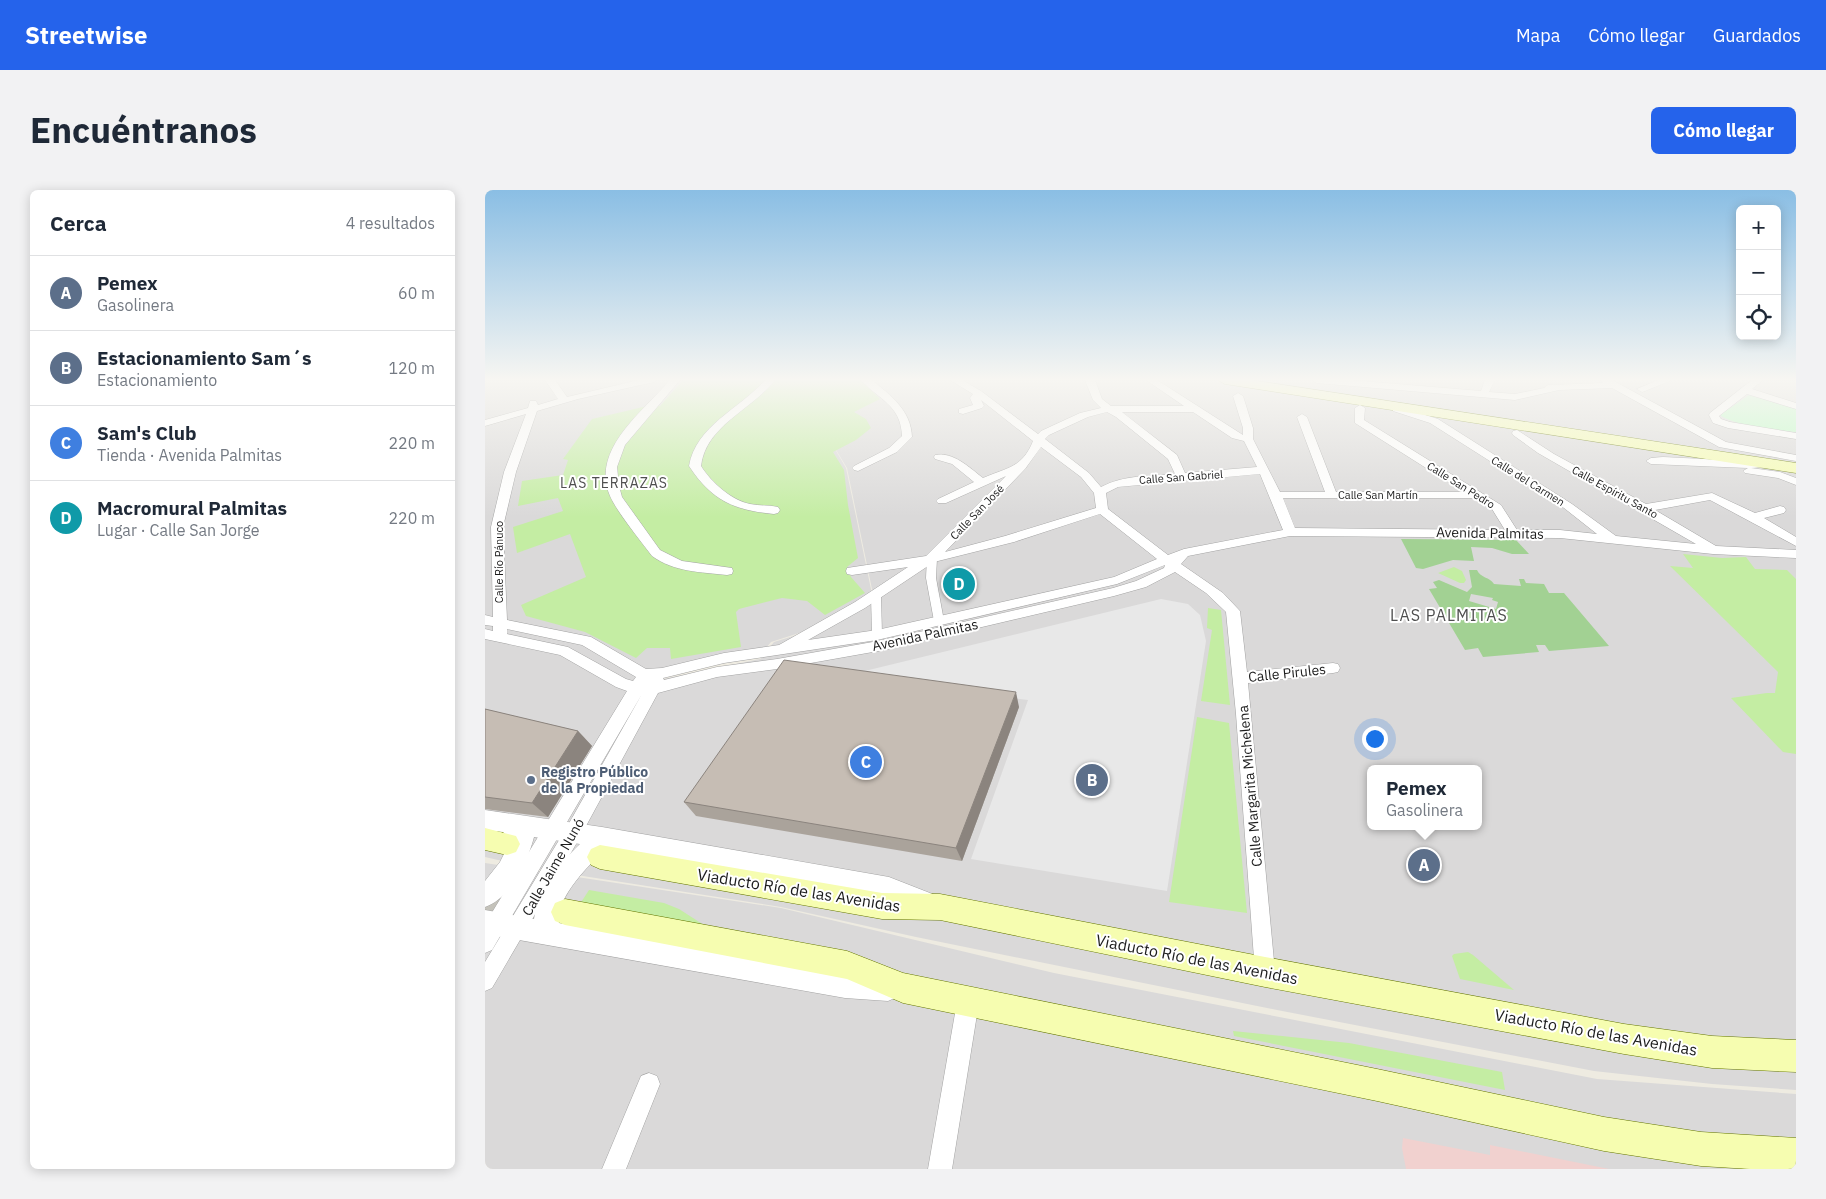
<!DOCTYPE html>
<html lang="es">
<head>
<meta charset="utf-8">
<style>
  :root { --surface:#fff; --page:#f2f2f3; --text:#1f2937; --muted:#747a83; --line:#e0e1e3; --accent:#2563eb }
  body { margin:0; font-family:"IBM Plex Sans",sans-serif; background:var(--page); color:var(--text) }
  .controls { position:absolute; right:15px; top:15px; display:grid; overflow:hidden; border-radius:8px; box-shadow:0 2px 12px #0003 }
  .controls button { width:45px; height:45px; display:grid; place-items:center; padding:0; border:0; border-bottom:1px solid var(--line); background:var(--surface); color:var(--text); font:25px sans-serif }
  .you { position:absolute; left:889px; top:548px; width:18px; height:18px; margin:-12px; border:4px solid #fff; border-radius:50%; background:#1a73e8; box-shadow:0 0 0 8px #1a73e833 }
  .badge { display:grid; place-items:center; width:32px; height:32px; border-radius:50%; background:var(--accent); color:#fff; font-size:16px; font-weight:700 }
  .pin { position:absolute; translate:-50% -50%; border:2px solid #fff; box-shadow:0 1px 5px #0006 }
  .popup { position:absolute; left:882px; top:575px; width:115px; height:65px; box-sizing:border-box; display:grid; place-content:center; border-radius:8px; background:var(--surface); filter:drop-shadow(0 1px 4px #0005); font-size:16px; white-space:nowrap; color:var(--muted) }
  .popup b { font-size:19px; color:var(--text) }
  .popup::after { content:''; position:absolute; left:50%; top:100%; margin-left:-10px; border:10px solid transparent; border-top-color:var(--surface) }
  .list { margin:0; padding:0; list-style:none }
  h2 { display:flex; justify-content:space-between; align-items:center; height:65px; margin:0; padding:0 20px; font-size:21px }
  h2 small { font-size:16px; font-weight:400; color:var(--muted) }
  .list li { display:grid; grid-template-columns:32px 1fr auto; gap:15px; align-items:center; box-sizing:border-box; height:75px; padding:0 20px; border-top:1px solid var(--line) }
  .list b { display:block; font-size:19px; white-space:nowrap }
  .list p { margin:0; font-size:16px; white-space:nowrap; color:var(--muted) }
  .list em { font-size:16px; font-style:normal; color:var(--muted) }
  .icon { flex:none; width:28px; height:28px; fill:none; stroke:currentColor; stroke-width:2; stroke-linecap:round; stroke-linejoin:round }
  .map { position:relative; flex:none; width:1311px; height:979px; overflow:hidden; border-radius:8px }
  header { display:flex; align-items:center; gap:30px; box-sizing:border-box; height:70px; padding:0 25px; background:var(--accent); color:#fff }
  header strong { font-size:24px }
  nav { display:flex; gap:28px; margin-inline-start:auto; font-size:18px }
  .intro { display:flex; align-items:center; justify-content:space-between; box-sizing:border-box; height:120px; padding:0 30px }
  h1 { margin:0; font-size:35px }
  .button { padding:12px 22px; border-radius:8px; background:var(--accent); color:#fff; font-size:18px; font-weight:700 }
  main { display:flex; gap:30px; padding:0 30px }
  aside { flex:1; background:var(--surface); border-radius:8px; box-shadow:0 2px 12px #0003 }
  .map>svg:first-child { display:block }
  .residential { fill:#dad9d9; fill-rule:evenodd }
  .commercial { fill:#f1d1cf }
  .grass { fill:#c4eda3 }
  .forest { fill:#a2d193; fill-rule:evenodd }
  .park { fill:#bafdc2 }
  .parking { fill:#e8e8e8 }
  .lines { fill:none; stroke-linecap:round; stroke-linejoin:round }
  .secondary-tunnel { stroke:#c4c2ba; stroke-width:31; stroke-dasharray:31 15; stroke-linecap:butt }
  .pedestrian-casing { stroke:#a3a3a3; stroke-width:1 }
  .minor-casing { stroke:#a3a3a3; stroke-width:1 }
  .tertiary-casing { stroke:#a3a3a3; stroke-width:1 }
  .secondary-casing { stroke:#647600; stroke-width:1 }
  .pedestrian { fill:#fff; fill-rule:evenodd }
  .minor { fill:#fff; fill-rule:evenodd }
  .tertiary { fill:#fff; fill-rule:evenodd }
  .secondary { fill:#f6fdb0; fill-rule:evenodd }
  .wall { fill:#aaa39b }
  .shaded-wall { fill:#8b847e }
  .building { fill:#c6bdb4; stroke:#8b847e }
  .service-dot { fill:#5c6f8a; stroke:#fff; stroke-width:2 }
  .labels { text-anchor:middle; stroke-width:4; stroke-linejoin:round; paint-order:stroke }
  .far-street-label { font-size:11px; fill:#1c1c1c; stroke:#fff }
  .far-quarter-label { font-size:14px; letter-spacing:1px; fill:#4f4f4f; stroke:#fff }
  .street-label { font-size:14px; fill:#1c1c1c; stroke:#fff }
  .service-label { font-size:14px; font-weight:bold; fill:#4e5e75; stroke:#fff; text-anchor:start }
  .quarter-label { font-size:16px; letter-spacing:1px; fill:#4f4f4f; stroke:#fff }
  .near-street-label { font-size:16px; fill:#1c1c1c; stroke:#fff }
</style>
</head>
<body>
<header>
<strong>Streetwise</strong>
<nav><a>Mapa</a><a>Cómo llegar</a><a>Guardados</a></nav>
</header>
<div class="intro"><h1>Encuéntranos</h1><a class="button">Cómo llegar</a></div>
<main>
<aside>
<h2>Cerca<small>4 resultados</small></h2>
<ul class="list">
<li><span class="badge" style="background:#5c6f8a">A</span><div><b>Pemex</b><p>Gasolinera</p></div><em>60 m</em></li>
<li><span class="badge" style="background:#5c6f8a">B</span><div><b>Estacionamiento Sam´s</b><p>Estacionamiento</p></div><em>120 m</em></li>
<li><span class="badge" style="background:#3f7fe0">C</span><div><b>Sam's Club</b><p>Tienda · Avenida Palmitas</p></div><em>220 m</em></li>
<li><span class="badge" style="background:#0f9aa8">D</span><div><b>Macromural Palmitas</b><p>Lugar · Calle San Jorge</p></div><em>220 m</em></li>
</ul>
</aside>
<div class="map">
<svg width="1311" height="979" viewBox="0 0 1311 979">
  <rect width="100%" height="100%" fill="#eeebe1"/>
  <g class="residential">
    <path d="M0 190H1116L1126 196 1118 191 1311 190V900L1227 894 1109 881 792 820 431 747 296 717 53 679 164 491 52 679 0 667ZM339 240 362 278 388 404 331 439 289 452 275 469 168 491 222 476 273 468 286 452 330 438 387 404 361 278ZM885 579H993V636H885Z"/>
    <polygon points="0,673 296,718 569,783 1112,889 1311,904 1311,979 0,979"/>
  </g>
  <polygon class="commercial" points="918,948 1005,965 1005,955 1124,979 921,979 917,958"/>
  <g class="grass">
    <polygon points="198,190 376,190 395,209 369,222 381,229 386,238 371,250 348,262 359,280 363,315 373,368 362,377 366,387 380,403 340,425 322,411 297,408 254,419 251,422 256,457 186,469 185,458 162,458 151,468 100,442 41,426 36,415 101,387 85,344 32,363 28,337 78,321 73,308 33,316 37,291 78,285 83,270 78,269 107,229 158,217 175,216"/>
    <polygon points="1198,364 1237,368 1261,367 1270,379 1302,380 1311,389 1311,564 1298,562 1246,508 1282,503 1290,503 1293,482 1185,376 1208,378"/>
    <polygon points="969,377 977,381 981,390 979,393 975,393 953,383"/>
    <polygon points="723,418 736,420 745,515 716,511 727,440 722,438"/>
    <polygon points="712,527 744,533 762,723 684,712"/>
    <polygon points="104,700 179,713 194,719 222,737 93,717"/>
    <polygon points="983,762 988,765 1029,800 975,789 967,766 969,764"/>
    <polygon points="748,841 864,853 1017,882 1020,900 749,846"/>
  </g>
  <g class="forest">
    <polygon points="916,349 1031,350 1044,364 1027,364 1007,358 986,357 989,371 968,370 938,379 931,378"/>
    <path d="M984 380H992C995 388 1005 387 1009 394L1036 396 1034 389H1039L1041 393 1059 394 1064 403H1079L1124 456 1064 461 1060 455H1051L1054 462 998 467 993 458 980 460 944 399 952 398 948 392 954 390 982 402 987 397ZM986 404 1008 408 1007 410 1013 412 1011 419 984 411Z"/>
  </g>
  <path class="park" d="M1264 205 1311 219V242C1295 242 1247 235 1235 225Z"/>
  <polygon class="parking" points="676,409 703,414 715,425 721,451 682,701 486,669 543,510 355,487"/>
  <g class="lines">
    <polyline class="secondary-tunnel" points="0,709 64,719"/>
    <g class="pedestrian-casing">
      <g id="pedestrian">
        <polygon points="447,365 452,368 451,388 459,431 454,435 449,431 441,388 442,368"/>
        <polygon points="391,402 396,405 397,445 392,449 387,445 386,405"/>
      </g>
    </g>
    <g class="minor-casing">
      <g id="minor">
        <path d="M60 190H70L82 207 154 190H171L169 192 93 209 52 221 31 282 18 337 22 430 106 447 161 479 177 478 239 463 294 455 370 412 423 377 367 385 362 384 361 381 362 378 441 366 521 286 461 313H453L451 311 453 309 489 292 467 274 450 269 449 267 450 265C468 261 485 278 498 288 523 277 537 278 548 251L496 210 499 216 497 218 478 224 474 223V219L488 215 485 208 488 204 465 190H477L496 201 553 244 556 241 595 223 616 218 608 210 600 190H610L617 209 626 216H699L661 190H672L758 245V238L748 206 753 203 758 206 768 238V249L795 302H840L812 227 817 224 822 227 851 302H979L870 233V218L875 215 880 218 879 230 1016 315 1032 340H1075L1112 344 1079 318 945 233 908 221V217L912 216 953 229 1087 314 1131 346 1211 354 1053 263 1028 245 1027 243 1028 241 1032 240 1069 264 1161 314 1227 303 1270 323 1295 316 1299 317 1301 320 1299 323 1279 328 1311 347V356L1225 310 1170 320 1231 356 1311 360V368L1228 364 1075 348 805 346 703 366 696 374 738 403 755 421 762 482 848 473 853 474 855 478 853 482 848 483 763 493 790 782 787 789 780 792 773 789 770 782 751 524 741 422 721 403 690 382 661 397 629 406 399 460 292 479 232 487 173 503 94 649 7 798 0 801V772L82 637 157 504 7 760 0 763V734L142 501 131 497 75 465 0 449V439L8 441V436L0 435V425L8 427 6 337 19 282 41 224 0 236V230L43 218 45 211H51L53 215 73 209ZM622 222 631 227 683 269 690 284C665 286 638 285 616 297L604 283 560 249 564 245 603 227ZM637 222H708L747 248 759 251 772 277 700 283 692 265ZM556 257 596 287 609 303 611 318 520 346 460 362 540 279ZM775 284 798 340 699 359 683 365 623 319 621 303 633 297ZM798 308H990L1007 319 1020 340 810 338ZM615 324 672 369 629 387 392 440 323 450 380 418 449 372 529 352ZM680 375 679 378 651 391 628 398 399 450 292 469 232 477 179 490 178 488 239 473 392 450 632 394ZM22 439 97 455 151 487 148 491 141 489 83 457 22 444Z"/>
        <path d="M185 190H195L140 255 132 277 134 296 137 307 175 360 197 371 247 378 248 381 247 384 242 385C216 382 189 382 167 366 155 350 132 322 125 306 105 259 159 221 185 190Z"/>
        <path d="M280 190H290C267 220 221 235 216 276 226 292 246 310 265 314 275 316 284 315 293 317L295 320 293 323 289 324C249 320 227 311 204 276 211 235 255 219 280 190Z"/>
        <path d="M376 190H387C406 206 426 220 427 247L412 262 373 281 369 280 367 278 369 276 404 258 417 246C416 215 394 210 376 190Z"/>
        <polygon points="827,190 864,190 996,201 1000,190 1010,190 1004,202 1030,204 1059,198 1063,195 1118,193 1115,190 1127,190 1241,252 1311,265 1311,271 1234,257 1127,198 1074,200 1030,210 832,193"/>
        <polygon points="1173,190 1187,190 1160,201 1157,202 1152,199"/>
        <polygon points="1267,190 1278,190 1267,199 1311,213 1311,219 1262,204 1234,226 1236,229 1245,232 1311,243 1311,249 1243,238 1228,233 1224,225 1225,223"/>
        <polygon points="1178,267 1279,272 1283,273 1284,275 1283,277 1266,278 1295,282 1311,288 1311,295 1293,288 1260,283 1258,281 1263,278 1166,274 1161,271 1166,268"/>
        <polygon points="483,801 490,805 494,812 467,979 443,979 472,812 476,805"/>
        <polygon points="164,883 172,886 175,894 141,979 117,979 156,886"/>
      </g>
    </g>
    <g class="tertiary-casing">
      <path id="tertiary" d="M0 620 117 637 404 687 450 705 454 713 450 721 442 724 403 709 121 658C104 676 71 706 74 733L360 782 403 785 412 789 416 798 412 807 403 811 360 808 0 744V720L49 729C54 699 74 674 95 654L49 647C42 673 27 707 0 717V691L15 672 26 650 18 642 0 640Z"/>
    </g>
    <g class="secondary-casing">
      <g id="secondary">
        <polygon points="733,190 766,190 1311,273 1311,283 740,194"/>
        <polygon points="0,638 31,646 35,654 31,662 22,665 0,660"/>
        <polygon points="115,655 397,703 455,704 780,767 1139,834 1227,846 1311,850 1311,882 1227,878 1139,864 780,797 455,730 397,729 115,679 106,675 102,667 106,659"/>
        <polygon points="80,709 362,761 418,783 892,879 1119,927 1216,942 1311,948 1311,979 1265,979 1216,976 1119,961 892,911 418,813 362,789 80,735 70,731 66,722 70,713"/>
      </g>
    </g>
    <use href="#pedestrian" class="pedestrian"/>
    <use href="#minor" class="minor"/>
    <use href="#tertiary" class="tertiary"/>
    <use href="#secondary" class="secondary"/>
  </g>
  <g class="wall">
    <polygon points="534,517 477,671 211,626 199,612"/>
    <polygon points="0,519 93,541 107,556 63,627 0,619"/>
  </g>
  <g class="shaded-wall">
    <polygon points="531,502 534,517 477,671 471,658"/>
    <polygon points="93,541 107,556 63,627 47,613"/>
  </g>
  <g class="building">
    <polygon points="299,470 531,502 471,658 199,612"/>
    <polygon points="0,519 93,541 47,613 0,607"/>
  </g>
  <linearGradient id="sky" x2="0" y2="1"><stop stop-color="#8abee4"/><stop offset="0.58" stop-color="#f7f6f2"/><stop offset="1" stop-color="#f7f6f2" stop-opacity="0"/></linearGradient>
  <rect width="1311" height="327" fill="url(#sky)"/>
  <circle class="service-dot" cx="46" cy="590" r="5"/>
  <g class="labels">
    <g class="far-street-label">
      <text transform="translate(696 287) rotate(-4)" y="4">Calle San Gabriel</text>
      <text transform="translate(1043 291) rotate(32)" y="4">Calle del Carmen</text>
      <text transform="translate(976 295) rotate(32)" y="4">Calle San Pedro</text>
      <text transform="translate(1130 302) rotate(29)" y="4">Calle Espíritu Santo</text>
      <text x="893" y="309">Calle San Martín</text>
      <text transform="translate(492 322) rotate(-46)" y="4">Calle San José</text>
      <text transform="translate(14 372) rotate(-90)" y="4">Calle Río Pánuco</text>
    </g>
    <g class="far-quarter-label">
      <text x="129" y="298">LAS TERRAZAS</text>
    </g>
    <g class="street-label">
      <text transform="translate(1005 343) rotate(1)" y="5">Avenida Palmitas</text>
      <text transform="translate(440 445) rotate(-12)" y="5">Avenida Palmitas</text>
      <text transform="translate(802 483) rotate(-6)" y="5">Calle Pirules</text>
      <text transform="translate(765 596) rotate(-95)" y="5">Calle Margarita Michelena</text>
      <text transform="translate(68 677) rotate(-60)" y="5">Calle Jaime Nunó</text>
    </g>
    <g class="service-label">
      <text x="56" y="587">Registro Público<tspan x="56" dy="16">de la Propiedad</tspan></text>
    </g>
    <g class="quarter-label">
      <text x="964" y="431">LAS PALMITAS</text>
    </g>
    <g class="near-street-label">
      <text transform="translate(314 700) rotate(9)" y="6">Viaducto Río de las Avenidas</text>
      <text transform="translate(712 769) rotate(11)" y="6">Viaducto Río de las Avenidas</text>
      <text transform="translate(1111 842) rotate(10)" y="6">Viaducto Río de las Avenidas</text>
    </g>
  </g>
</svg>
<div class="controls">
<button>+</button>
<button>−</button>
<button><svg class="icon" aria-label="locate" viewBox="0 0 24 24"><circle cx="12" cy="12" r="6"/><path d="M12 2v4M12 18v4M2 12h4M18 12h4"/></svg></button>
</div>
<div class="you"></div>
<div class="pin badge" style="left:939px;top:675px;background:#5c6f8a">A</div>
<div class="popup"><b>Pemex</b>Gasolinera</div>
<div class="pin badge" style="left:607px;top:590px;background:#5c6f8a">B</div>
<div class="pin badge" style="left:381px;top:572px;background:#3f7fe0">C</div>
<div class="pin badge" style="left:474px;top:394px;background:#0f9aa8">D</div>
</div>
</main>
</body>
</html>
